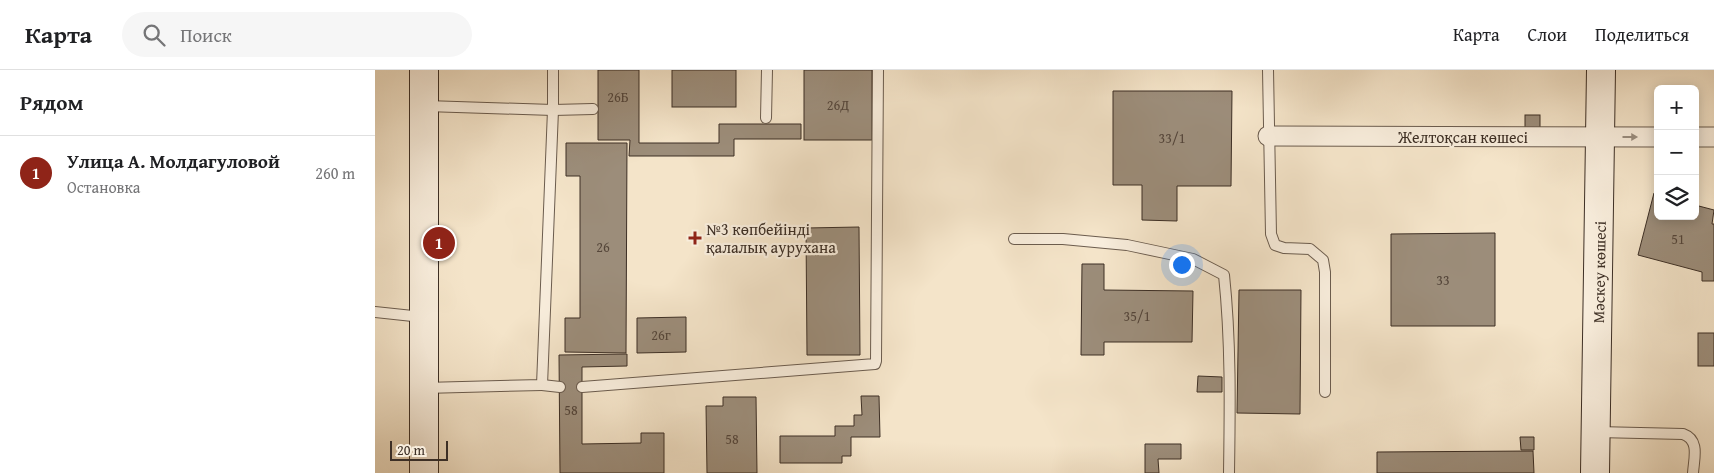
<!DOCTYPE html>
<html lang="ru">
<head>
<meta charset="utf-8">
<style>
  :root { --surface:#fff; --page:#f6f6f6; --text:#202124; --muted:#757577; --line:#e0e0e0; --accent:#8f2418 }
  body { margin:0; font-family:"Gentium Book Plus",serif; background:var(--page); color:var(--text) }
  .controls { position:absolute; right:15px; top:15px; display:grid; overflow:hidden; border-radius:8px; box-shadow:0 2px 12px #0003 }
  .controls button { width:45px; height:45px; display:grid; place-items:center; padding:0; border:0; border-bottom:1px solid var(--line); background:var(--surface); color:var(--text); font:25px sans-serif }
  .scale { position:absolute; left:15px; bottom:12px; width:58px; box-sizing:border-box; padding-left:5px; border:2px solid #3d2f25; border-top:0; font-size:14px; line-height:18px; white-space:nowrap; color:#3d2f25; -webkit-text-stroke:4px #f8eddc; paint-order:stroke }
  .you { position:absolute; left:806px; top:194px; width:18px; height:18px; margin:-12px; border:4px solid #fff; border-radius:50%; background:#1a73e8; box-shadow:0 0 0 8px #1a73e833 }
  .badge { display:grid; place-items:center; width:32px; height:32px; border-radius:50%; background:var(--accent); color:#fff; font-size:16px; font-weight:700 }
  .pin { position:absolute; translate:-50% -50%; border:2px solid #fff; box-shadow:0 1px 5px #0006 }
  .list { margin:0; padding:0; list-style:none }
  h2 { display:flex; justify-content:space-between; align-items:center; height:65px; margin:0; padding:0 20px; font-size:21px }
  h2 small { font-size:16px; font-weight:400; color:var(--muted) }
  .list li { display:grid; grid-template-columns:32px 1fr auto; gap:15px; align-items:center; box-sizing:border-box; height:75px; padding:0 20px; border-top:1px solid var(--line) }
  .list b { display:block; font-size:19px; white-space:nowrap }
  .list p { margin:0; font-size:16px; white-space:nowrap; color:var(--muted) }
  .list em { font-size:16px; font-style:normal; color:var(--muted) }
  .icon { flex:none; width:28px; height:28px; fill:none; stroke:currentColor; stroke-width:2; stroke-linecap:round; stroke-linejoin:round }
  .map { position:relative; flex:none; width:1339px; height:403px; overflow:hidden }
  header { display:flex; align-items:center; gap:30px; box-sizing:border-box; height:70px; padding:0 25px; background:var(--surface); border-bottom:1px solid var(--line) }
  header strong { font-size:24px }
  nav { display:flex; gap:28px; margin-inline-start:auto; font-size:18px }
  .search { width:350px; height:45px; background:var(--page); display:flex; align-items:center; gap:12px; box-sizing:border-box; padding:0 18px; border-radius:28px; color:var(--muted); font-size:19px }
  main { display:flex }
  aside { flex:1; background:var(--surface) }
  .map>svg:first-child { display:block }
  .building { fill:#9c8d7a; stroke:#3d2f25 }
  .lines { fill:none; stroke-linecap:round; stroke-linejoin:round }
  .lane-casing { stroke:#6b5c4e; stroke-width:12 }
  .street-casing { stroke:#6b5c4e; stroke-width:21 }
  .secondary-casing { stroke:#3d2f25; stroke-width:30 }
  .lane { stroke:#f8eddc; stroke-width:10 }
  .street { stroke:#f8eddc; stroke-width:19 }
  .secondary { stroke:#f8eddc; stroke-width:28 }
  .oneway { fill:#9a8e80 }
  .poi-dot { fill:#8f2418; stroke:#f8eddc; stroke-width:2 }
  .labels { text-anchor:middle; stroke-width:4.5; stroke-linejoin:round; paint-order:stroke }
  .number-label { font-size:14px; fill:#55463a }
  .street-label { font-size:16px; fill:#3d2f25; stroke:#f8eddc }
  .poi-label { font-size:16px; fill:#3d2f25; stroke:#f8eddc; text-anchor:start }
</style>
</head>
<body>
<header>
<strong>Карта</strong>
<div class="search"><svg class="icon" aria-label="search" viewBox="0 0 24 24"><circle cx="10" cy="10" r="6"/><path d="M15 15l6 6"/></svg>Поиск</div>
<nav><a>Карта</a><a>Слои</a><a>Поделиться</a></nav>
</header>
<main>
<aside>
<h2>Рядом<small></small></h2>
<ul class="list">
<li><span class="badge">1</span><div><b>Улица А. Молдагуловой</b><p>Остановка</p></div><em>260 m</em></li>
</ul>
</aside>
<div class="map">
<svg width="1339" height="403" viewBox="0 0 1339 403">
  <rect width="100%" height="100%" fill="#f4e4c9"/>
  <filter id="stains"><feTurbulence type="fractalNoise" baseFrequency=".004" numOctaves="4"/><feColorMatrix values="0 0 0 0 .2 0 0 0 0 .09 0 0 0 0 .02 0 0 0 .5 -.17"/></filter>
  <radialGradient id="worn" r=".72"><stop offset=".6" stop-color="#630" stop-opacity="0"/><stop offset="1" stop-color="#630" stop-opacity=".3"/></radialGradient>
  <g class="building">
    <polygon points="223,0 264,0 264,73 344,73 344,54 426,54 426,69 359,69 359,86 254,86 255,70 223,70"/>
    <rect x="297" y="0" width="64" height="37"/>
    <rect x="429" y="0" width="68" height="70"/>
    <polygon points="738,21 857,21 856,116 802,116 802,151 767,150 767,115 738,115"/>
    <rect x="1150" y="45" width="15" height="14"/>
    <polygon points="191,73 252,73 251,283 190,282 190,248 205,248 205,106 191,106"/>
    <polygon points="1279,123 1283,124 1283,146 1320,146 1320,135 1339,140 1337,154 1339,154 1339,211 1327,211 1327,202 1263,185"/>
    <polygon points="484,157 485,285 432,285 431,158"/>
    <polygon points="1120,163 1120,256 1016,256 1016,164"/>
    <polygon points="707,194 729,194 729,220 818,221 817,272 729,272 729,285 706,285"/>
    <polygon points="864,220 926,220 925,344 862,343"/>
    <polygon points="311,247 311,282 262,283 262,248"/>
    <rect x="1323" y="263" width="16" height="33"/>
    <polygon points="252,284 252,296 207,297 207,374 266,373 266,363 289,363 289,403 185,403 184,285"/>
    <polygon points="823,306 847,307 847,322 822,322"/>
    <polygon points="486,326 504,326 505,367 476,367 476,386 467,386 467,393 405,393 405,366 460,366 460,356 479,356 479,345 487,345"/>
    <polygon points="348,327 381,327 382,403 332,403 331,336 348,336"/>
    <polygon points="1145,367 1159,367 1159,380 1146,380"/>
    <polygon points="770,374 806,374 806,389 783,389 784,403 770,403"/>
    <polygon points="1158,381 1159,403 1002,403 1002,382"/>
  </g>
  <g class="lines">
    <g class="lane-casing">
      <g id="lane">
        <polyline points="893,0 896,164 900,175 909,178 935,179 948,190 950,202 950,322"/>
        <polyline points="51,36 178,40 218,39"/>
        <polyline points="391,48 392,0"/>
        <path d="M639 169H688L752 175 818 189 849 205C856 271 855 337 854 403"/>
        <polyline points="0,242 47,247"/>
        <polyline points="167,315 185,317"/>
        <polyline points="207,317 500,294 501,291 503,0"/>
        <polyline points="49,318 167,315 178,40 178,0"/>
        <path d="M1222 362 1308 364C1325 370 1319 388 1318 403"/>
      </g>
    </g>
    <g class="street-casing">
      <g id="street">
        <polyline points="893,66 1283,67"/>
        <polyline points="1320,67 1339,67"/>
      </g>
    </g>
    <g class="secondary-casing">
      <g id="secondary">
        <polyline points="49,403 49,0"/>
        <polyline points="1220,403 1226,0"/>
      </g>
    </g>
    <use href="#lane" class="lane"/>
    <use href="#street" class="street"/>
    <use href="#secondary" class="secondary"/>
  </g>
  <defs><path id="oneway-solid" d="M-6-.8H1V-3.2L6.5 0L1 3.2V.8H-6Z" transform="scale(1.25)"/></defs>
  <use class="oneway" href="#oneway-solid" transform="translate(1255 67)"/>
  <path class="poi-dot" d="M317.5 160.5h5v5h5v5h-5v5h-5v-5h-5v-5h5z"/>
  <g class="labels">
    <g class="number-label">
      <text x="243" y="32">26Б</text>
      <text x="463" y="40">26Д</text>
      <text x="797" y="73">33/1</text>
      <text x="1303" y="174">51</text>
      <text x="228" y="182">26</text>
      <text x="1068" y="215">33</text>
      <text x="762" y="251">35/1</text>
      <text x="286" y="270">26г</text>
      <text x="196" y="345">58</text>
      <text x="357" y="374">58</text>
    </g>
    <g class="street-label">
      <text x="1088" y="73">Желтоқсан көшесі</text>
      <text transform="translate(1224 202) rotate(-89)" y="6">Мәскеу көшесі</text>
    </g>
    <g class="poi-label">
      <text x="331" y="165">№3 көпбейінді<tspan x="331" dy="18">қалалық аурухана</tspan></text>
    </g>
  </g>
  <rect width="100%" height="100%" filter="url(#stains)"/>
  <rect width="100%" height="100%" fill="url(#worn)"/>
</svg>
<div class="controls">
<button>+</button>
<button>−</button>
<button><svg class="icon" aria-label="layers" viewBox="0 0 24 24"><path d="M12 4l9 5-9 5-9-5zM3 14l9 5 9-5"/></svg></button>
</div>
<div class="scale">20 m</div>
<div class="you"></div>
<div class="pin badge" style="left:64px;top:173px">1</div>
</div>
</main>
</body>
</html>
